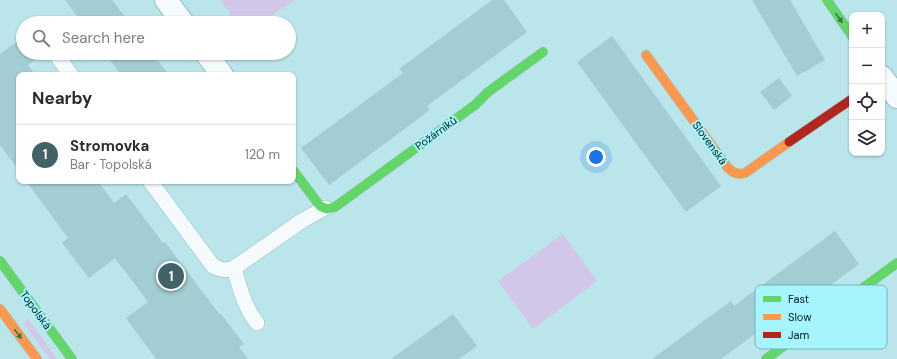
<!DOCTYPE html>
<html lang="en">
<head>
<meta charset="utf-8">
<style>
  :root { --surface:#fff; --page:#f7f7f7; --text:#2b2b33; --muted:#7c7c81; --line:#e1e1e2; --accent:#416266 }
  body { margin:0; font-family:"DM Sans",sans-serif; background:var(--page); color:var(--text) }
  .controls { position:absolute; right:12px; top:12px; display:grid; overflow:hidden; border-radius:8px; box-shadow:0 1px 3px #0004 }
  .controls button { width:36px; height:36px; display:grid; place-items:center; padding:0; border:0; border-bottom:1px solid var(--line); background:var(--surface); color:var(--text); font:20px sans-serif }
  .you { position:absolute; left:596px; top:157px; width:14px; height:14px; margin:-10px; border:3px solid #fff; border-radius:50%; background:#1a73e8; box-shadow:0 0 0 6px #1a73e833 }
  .badge { display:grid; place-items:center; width:26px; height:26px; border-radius:50%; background:var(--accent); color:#fff; font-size:13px; font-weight:700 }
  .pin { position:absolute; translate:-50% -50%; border:2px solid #fff; box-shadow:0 1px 4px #0006 }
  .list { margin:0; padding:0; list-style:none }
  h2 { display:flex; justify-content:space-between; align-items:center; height:52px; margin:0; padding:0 16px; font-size:17px }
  h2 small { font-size:13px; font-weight:400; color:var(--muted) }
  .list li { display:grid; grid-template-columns:26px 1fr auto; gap:12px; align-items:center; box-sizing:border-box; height:60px; padding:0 16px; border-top:1px solid var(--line) }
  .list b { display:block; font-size:15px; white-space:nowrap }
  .list p { margin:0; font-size:13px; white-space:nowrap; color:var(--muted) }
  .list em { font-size:13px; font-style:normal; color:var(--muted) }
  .icon { flex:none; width:22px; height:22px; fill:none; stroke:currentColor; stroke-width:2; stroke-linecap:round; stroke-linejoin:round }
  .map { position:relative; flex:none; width:897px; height:359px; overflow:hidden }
  .search { position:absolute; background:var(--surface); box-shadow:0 1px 3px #0004; left:16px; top:16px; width:280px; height:44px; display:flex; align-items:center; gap:10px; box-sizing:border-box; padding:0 14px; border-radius:22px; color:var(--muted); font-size:15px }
  .panel { position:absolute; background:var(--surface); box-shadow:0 1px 3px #0004; left:16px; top:72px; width:280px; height:112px; border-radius:8px }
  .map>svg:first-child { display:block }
  .green { fill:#d2c7e9 }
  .building { fill:#a2cdd2 }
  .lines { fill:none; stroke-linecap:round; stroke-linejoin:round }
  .lane-casing { stroke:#95bcc1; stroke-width:16 }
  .street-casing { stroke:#95bcc1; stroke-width:24 }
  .fast-casing { stroke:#95bcc1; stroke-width:10 }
  .slow-casing { stroke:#95bcc1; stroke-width:10 }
  .jam-casing { stroke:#95bcc1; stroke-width:10 }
  .lane { stroke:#f5fbfc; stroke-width:15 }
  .street { stroke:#f5fbfc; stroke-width:22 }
  .fast { stroke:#63d668; stroke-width:9 }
  .slow { stroke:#ff974d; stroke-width:9 }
  .jam { stroke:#b3261e; stroke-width:9 }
  .oneway { fill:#327944 }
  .labels { text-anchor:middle; stroke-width:4; stroke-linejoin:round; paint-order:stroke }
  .street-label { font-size:11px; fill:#001c1f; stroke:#a6f5fe }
  .key { fill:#a6f5fe; stroke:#74b4bb; stroke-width:1 }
  .key-label { font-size:11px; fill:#001c1f }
</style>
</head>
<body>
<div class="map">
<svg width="897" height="359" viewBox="0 0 897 359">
  <rect width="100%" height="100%" fill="#bae5ea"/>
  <g class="green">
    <polygon points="221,0 295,0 260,23 236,23"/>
    <polygon points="563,234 597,281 533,329 498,281"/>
    <polygon points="28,319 57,359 50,359 23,323"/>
  </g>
  <g class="building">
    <polygon points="65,0 112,0 130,23 82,23"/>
    <polygon points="492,0 504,0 527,32 427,106 430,110 329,185 301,148 403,73 399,69"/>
    <polygon points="752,0 790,0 825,60 797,76"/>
    <polygon points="612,36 721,186 686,212 577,62"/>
    <polygon points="23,37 23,53 45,53 28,65 35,75 19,75 19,171 0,145 0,54"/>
    <polygon points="105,53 152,53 169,75 121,75"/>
    <polygon points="779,78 792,96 774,110 760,92"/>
    <polygon points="26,181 98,181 114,203 126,194 163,243 165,242 219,314 220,313 244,344 239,347 248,359 156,359 126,318 148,302 115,258 89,278 62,243 68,238"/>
    <polygon points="835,231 859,264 759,338 755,334 721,359 652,359 731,301 734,306"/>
    <polygon points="453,314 477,346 459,359 391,359"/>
  </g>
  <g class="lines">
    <g class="lane-casing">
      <g id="lane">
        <polyline points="55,53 71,75"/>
        <path d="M150 181 213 266C221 270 226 271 234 268L303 220 325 208"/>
        <path d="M234 268C240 288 244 307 257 323"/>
      </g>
    </g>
    <g class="street-casing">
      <g id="street">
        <polyline points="166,0 183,23"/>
        <polyline points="206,53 222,75"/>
        <polyline points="882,77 897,97"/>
      </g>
    </g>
    <g class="fast-casing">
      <g id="fast">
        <polyline points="827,0 852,36"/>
        <polyline points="293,170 320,206 327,209 335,207 475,105 488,92 543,52"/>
        <polyline points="0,261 72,359"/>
        <polyline points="766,359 897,263"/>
      </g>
    </g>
    <g class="slow-casing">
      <g id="slow">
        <path d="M646 55 728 168C733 173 738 175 745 173L789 142"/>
        <polyline points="0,309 37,359"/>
      </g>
    </g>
    <g class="jam-casing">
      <polyline id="jam" points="789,142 852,99"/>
    </g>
    <use href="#lane" class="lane"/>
    <use href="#street" class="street"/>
    <use href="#fast" class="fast"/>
    <use href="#slow" class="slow"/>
    <use href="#jam" class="jam"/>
  </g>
  <defs><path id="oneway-solid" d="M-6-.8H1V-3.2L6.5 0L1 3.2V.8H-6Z"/></defs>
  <g class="oneway">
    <use href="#oneway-solid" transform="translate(839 18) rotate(54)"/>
    <use href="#oneway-solid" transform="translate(18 334) rotate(53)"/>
  </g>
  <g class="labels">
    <g class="street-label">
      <text transform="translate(436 133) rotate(-36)" y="4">Požárníků</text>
      <text transform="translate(710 143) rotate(54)" y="4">Slovenská</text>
      <text transform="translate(36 310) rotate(54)" y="4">Topolská</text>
    </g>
  </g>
  <rect x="755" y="285" width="132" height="64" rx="6" class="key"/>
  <rect x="763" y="296" width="18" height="6" fill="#63d668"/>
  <rect x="763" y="314" width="18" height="6" fill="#ff974d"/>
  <rect x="763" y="332" width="18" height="6" fill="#b3261e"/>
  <g class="key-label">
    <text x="788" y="303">Fast</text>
    <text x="788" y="321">Slow</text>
    <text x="788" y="339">Jam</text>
  </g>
</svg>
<div class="controls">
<button>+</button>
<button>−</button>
<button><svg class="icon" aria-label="locate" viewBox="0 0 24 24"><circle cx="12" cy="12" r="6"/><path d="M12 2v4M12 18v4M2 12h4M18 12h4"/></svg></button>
<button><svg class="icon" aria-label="layers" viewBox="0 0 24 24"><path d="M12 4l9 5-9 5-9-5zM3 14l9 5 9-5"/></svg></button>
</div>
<div class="you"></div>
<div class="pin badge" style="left:171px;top:276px">1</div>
<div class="search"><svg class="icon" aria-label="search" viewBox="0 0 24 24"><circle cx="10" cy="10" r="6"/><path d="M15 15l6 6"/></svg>Search here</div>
<section class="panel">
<h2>Nearby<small></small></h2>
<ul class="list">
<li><span class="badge">1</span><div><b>Stromovka</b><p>Bar · Topolská</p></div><em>120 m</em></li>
</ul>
</section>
</div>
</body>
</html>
